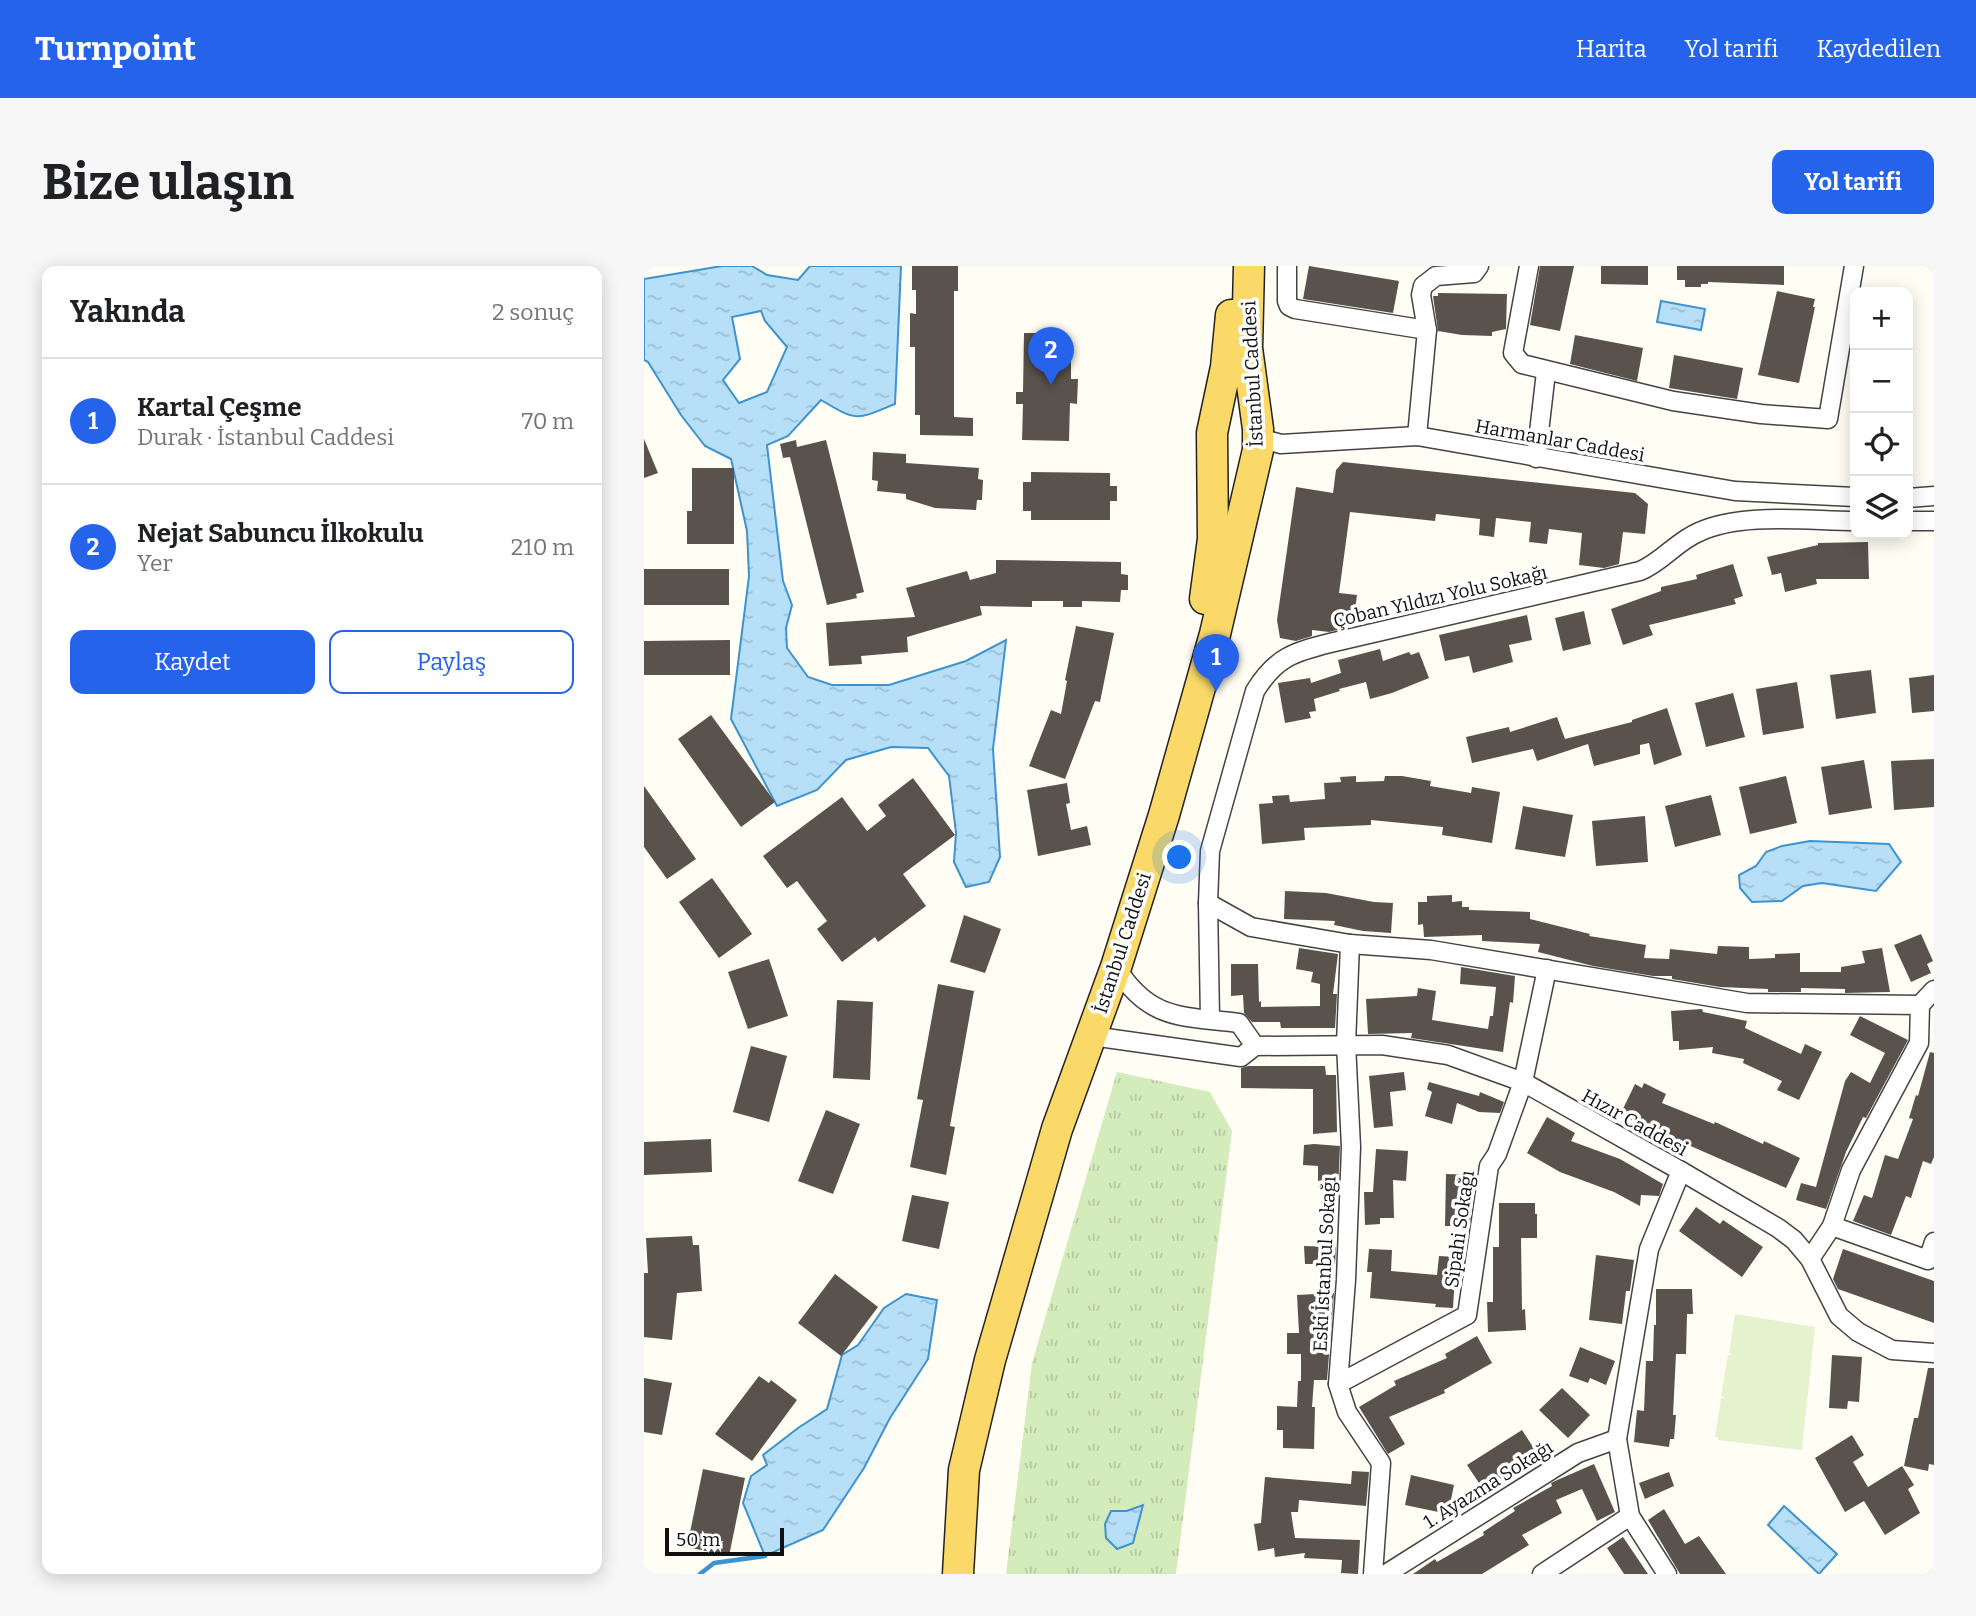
<!DOCTYPE html>
<html lang="tr">
<head>
<meta charset="utf-8">
<style>
  :root { --surface:#fff; --page:#f6f6f6; --text:#202124; --muted:#757577; --line:#e0e0e0; --accent:#2563eb }
  body { margin:0; font-family:Bitter,serif; background:var(--page); color:var(--text) }
  .controls { position:absolute; right:21px; top:21px; display:grid; overflow:hidden; border-radius:14px; box-shadow:0 4px 18px #0003 }
  .controls button { width:63px; height:63px; display:grid; place-items:center; padding:0; border:0; border-bottom:2px solid var(--line); background:var(--surface); color:var(--text); font:35px sans-serif }
  .scale { position:absolute; left:21px; bottom:18px; width:119px; box-sizing:border-box; padding-left:7px; border:4px solid #111; border-top:0; font-size:19px; line-height:24px; white-space:nowrap; color:#111; -webkit-text-stroke:5px #fff; paint-order:stroke }
  .you { position:absolute; left:536px; top:592px; width:24px; height:24px; margin:-18px; border:5px solid #fff; border-radius:50%; background:#1a73e8; box-shadow:0 0 0 10px #1a73e833 }
  .badge { display:grid; place-items:center; width:46px; height:46px; border-radius:50%; background:var(--accent); color:#fff; font-size:23px; font-weight:700 }
  .pin { position:absolute; translate:-50% -58px; filter:drop-shadow(0 2px 4px #0008) }
  .pin::after { content:''; position:absolute; top:37px; width:24px; height:21px; background:inherit; clip-path:polygon(0 0,100% 0,50% 100%) }
  .list { margin:0; padding:0; list-style:none }
  h2 { display:flex; justify-content:space-between; align-items:center; height:91px; margin:0; padding:0 28px; font-size:30px }
  h2 small { font-size:23px; font-weight:400; color:var(--muted) }
  .list li { display:grid; grid-template-columns:46px 1fr auto; gap:21px; align-items:center; box-sizing:border-box; height:126px; padding:0 28px; border-top:2px solid var(--line) }
  .list b { display:block; font-size:26px; white-space:nowrap }
  .list p { margin:0; font-size:23px; white-space:nowrap; color:var(--muted) }
  .list em { font-size:23px; font-style:normal; color:var(--muted) }
  .actions { display:flex; gap:14px; padding:21px 28px }
  .actions a { flex:1; padding:16px 0; border:2px solid var(--accent); border-radius:14px; text-align:center; font-size:24px; color:var(--accent) }
  .actions .main { background:var(--accent); color:#fff }
  .icon { flex:none; width:38px; height:38px; fill:none; stroke:currentColor; stroke-width:2; stroke-linecap:round; stroke-linejoin:round }
  .map { position:relative; flex:none; width:1290px; height:1308px; overflow:hidden; border-radius:14px }
  header { display:flex; align-items:center; gap:42px; box-sizing:border-box; height:98px; padding:0 35px; background:var(--accent); color:#fff }
  header strong { font-size:33px }
  nav { display:flex; gap:38px; margin-inline-start:auto; font-size:24px }
  .intro { display:flex; align-items:center; justify-content:space-between; box-sizing:border-box; height:168px; padding:0 42px }
  h1 { margin:0; font-size:49px }
  .button { padding:18px 32px; border-radius:14px; background:var(--accent); color:#fff; font-size:24px; font-weight:700 }
  main { display:flex; gap:42px; padding:0 42px }
  aside { flex:1; background:var(--surface); border-radius:14px; box-shadow:0 4px 18px #0003 }
  .map>svg:first-child { display:block }
  .grass { fill:url(#grass-tufts) }
  .pitch { fill:#e5f2ce }
  .water { fill:url(#water-ripples); stroke:#3d93d0; stroke-width:2; fill-rule:evenodd }
  .lines { fill:none; stroke-linecap:round; stroke-linejoin:round }
  .stream { stroke:#3d93d0; stroke-width:4.5 }
  .building { fill:#5a524c }
  .street-casing { stroke:#444; stroke-width:21 }
  .primary-casing { stroke:#222; stroke-width:33 }
  .street { stroke:#fff; stroke-width:18 }
  .primary { stroke:#fad969; stroke-width:30 }
  .labels { text-anchor:middle; stroke-width:7; stroke-linejoin:round; paint-order:stroke }
  .street-label { font-size:19px; fill:#111; stroke:#fff }
</style>
</head>
<body>
<header>
<strong>Turnpoint</strong>
<nav><a>Harita</a><a>Yol tarifi</a><a>Kaydedilen</a></nav>
</header>
<div class="intro"><h1>Bize ulaşın</h1><a class="button">Yol tarifi</a></div>
<main>
<aside>
<h2>Yakında<small>2 sonuç</small></h2>
<ul class="list">
<li><span class="badge">1</span><div><b>Kartal Çeşme</b><p>Durak · İstanbul Caddesi</p></div><em>70 m</em></li>
<li><span class="badge">2</span><div><b>Nejat Sabuncu İlkokulu</b><p>Yer</p></div><em>210 m</em></li>
</ul>
<div class="actions"><a class="main">Kaydet</a><a>Paylaş</a></div>
</aside>
<div class="map">
<svg width="1290" height="1308" viewBox="0 0 1290 1308">
  <defs>
    <pattern id="grass-tufts" width="24" height="20" patternUnits="userSpaceOnUse" patternTransform="scale(1.75)"><rect width="24" height="20" fill="#d4ebbc"/><path d="M3 7l-1-3M5 7V3M7 7l1-3M15 17l-1-3M17 17v-4M19 17l1-3" fill="none" stroke="#b5c8a1"/></pattern>
    <pattern id="water-ripples" width="26" height="14" patternUnits="userSpaceOnUse" patternTransform="scale(1.75)"><rect width="26" height="14" fill="#b7dff8"/><path d="M2 4q2-2 4 0t4 0M15 11q2-2 4 0t4 0" fill="none" stroke="#9cbed4"/></pattern>
  </defs>
  <rect width="100%" height="100%" fill="#fffdf4"/>
  <polygon class="grass" points="473,806 566,826 588,865 532,1308 362,1308 388,1097"/>
  <polygon class="pitch" points="1091,1048 1171,1061 1158,1184 1074,1174 1074,1171 1071,1171 1077,1132 1081,1132 1077,1130 1084,1089 1088,1089 1085,1087"/>
  <g class="water">
    <path d="M78 0H108L123 9 154 14 166 0H257L251 138C212 154 214 156 177 134L144 170 123 179 139 315 148 339 142 362 143 382 164 411 188 419H245L322 395 362 374 349 483 356 591 345 616 322 621 310 596 312 567 305 510 284 482 247 481 202 494 173 524 133 540 87 453 105 310 103 265 87 193 61 180 37 149 4 96 0 94V13ZM117 45 121 55 143 81 123 126 95 137 79 114 96 93 88 51Z"/>
    <polygon points="1017,35 1061,43 1057,64 1013,56"/>
    <polygon points="1166,575 1245,578 1257,596 1232,625 1178,617 1159,620 1138,635 1108,636 1096,622 1095,609 1112,600 1122,586 1138,580"/>
    <polygon points="262,1028 293,1034 284,1093 246,1152 220,1202 179,1264 121,1290 99,1237 107,1210 123,1199 119,1189 154,1162 183,1143 198,1089 214,1079 240,1042"/>
    <polygon points="499,1239 489,1277 473,1283 462,1272 461,1258 467,1245 483,1245"/>
    <polygon points="1140,1240 1193,1288 1175,1308 1124,1259"/>
  </g>
  <g class="lines">
    <polyline class="stream" points="56,1308 70,1297 121,1290"/>
  </g>
  <g class="building">
    <polygon points="268,0 314,0 314,25 310,25 310,151 329,152 329,170 276,169 276,149 271,149 271,81 266,81 266,47 272,48 272,24 268,24"/>
    <polygon points="665,0 755,15 749,47 659,33"/>
    <polygon points="896,0 930,0 916,65 886,59"/>
    <polygon points="957,0 1004,0 1004,19 957,18"/>
    <polygon points="1033,0 1140,0 1140,19 1064,16 1064,18 1057,18 1057,21 1041,21 1041,14 1033,14"/>
    <polygon points="1133,25 1171,33 1169,41 1171,41 1155,117 1114,109"/>
    <polygon points="794,27 863,28 862,63 848,66 848,70 818,69 794,65 789,30 794,30"/>
    <polygon points="380,67 411,67 411,78 427,79 427,113 434,113 433,138 426,137 425,175 378,174 379,138 372,138 372,126 379,126"/>
    <polygon points="931,69 999,82 993,115 926,98"/>
    <polygon points="1030,89 1099,102 1093,133 1025,122"/>
    <polygon points="0,173 14,207 0,212"/>
    <polygon points="152,174 153,181 182,174 220,326 212,328 213,332 183,339 146,191 139,192 136,178"/>
    <polygon points="229,186 262,188 262,197 335,202 334,213 339,214 338,234 333,234 332,244 291,242 262,233 262,228 233,225 234,215 228,214"/>
    <polygon points="699,196 991,227 1004,238 1001,268 979,266 975,298 960,302 935,299 938,267 905,263 903,278 885,276 887,256 852,252 850,271 835,269 836,253 792,248 791,255 706,246 695,327 713,329 709,360 685,366 668,364 668,370 652,375 636,372 633,354 652,221 689,227 692,204"/>
    <polygon points="48,202 90,202 90,278 43,278 43,245 48,245"/>
    <polygon points="387,206 466,207 466,220 473,220 473,235 466,235 466,254 387,254 387,245 379,245 379,216 387,216"/>
    <polygon points="1224,276 1225,313 1172,313 1173,318 1141,326 1137,307 1128,309 1123,291 1174,279 1174,277"/>
    <polygon points="352,294 477,296 477,308 484,309 484,324 477,324 476,336 438,335 438,341 419,341 419,335 388,335 388,341 336,340 338,349 263,371 264,386 217,390 218,398 185,400 182,357 271,351 262,322 323,305 326,314 352,307"/>
    <polygon points="1089,298 1099,330 1090,333 1092,338 1005,359 1009,369 979,379 967,343 1017,325 1017,321 1053,313 1052,309"/>
    <rect x="0" y="303" width="85" height="36"/>
    <polygon points="940,345 947,378 919,385 911,352"/>
    <polygon points="883,349 888,374 865,379 869,396 829,407 825,390 801,395 795,369"/>
    <polygon points="432,360 470,367 456,436 451,435 421,513 385,500 407,444 417,448 423,415 421,414"/>
    <polygon points="86,374 86,409 0,409 0,375"/>
    <polygon points="736,383 739,395 765,386 767,389 775,386 785,412 748,427 726,433 722,416 695,423 696,425 670,433 672,445 665,446 667,452 641,457 634,417 666,412 667,417 697,407 694,394"/>
    <polygon points="1227,404 1232,447 1192,453 1186,409"/>
    <polygon points="1290,409 1290,445 1268,447 1265,412"/>
    <polygon points="1153,416 1160,462 1119,469 1112,423"/>
    <polygon points="1089,427 1101,471 1062,481 1051,437"/>
    <polygon points="1023,442 1038,489 1010,499 1005,477 996,479 996,488 950,500 944,478 893,495 889,483 828,497 822,471 865,461 866,466 913,451 921,473 988,456 988,454"/>
    <polygon points="67,449 131,536 97,561 34,473"/>
    <polygon points="1290,493 1290,541 1250,544 1247,495"/>
    <polygon points="1220,494 1228,542 1185,549 1177,501"/>
    <polygon points="712,510 712,516 740,515 741,510 758,510 787,515 786,520 827,527 828,521 856,526 848,577 798,569 799,561 727,554 727,559 660,562 661,574 618,578 615,538 629,537 628,530 645,529 646,536 681,533 680,517 697,516 696,511"/>
    <polygon points="1142,510 1153,557 1106,568 1095,521"/>
    <polygon points="269,512 311,569 259,608 282,640 234,676 231,671 198,696 173,663 183,655 153,615 143,622 119,590 198,531 223,565 242,550 234,539"/>
    <polygon points="423,517 426,537 422,538 427,564 443,560 447,579 394,590 383,524"/>
    <polygon points="0,520 52,593 23,613 0,581"/>
    <polygon points="1067,529 1077,569 1031,581 1021,540"/>
    <polygon points="879,540 929,549 921,591 871,583"/>
    <polygon points="1001,550 1004,596 952,600 948,555"/>
    <polygon points="68,612 108,668 75,692 35,636"/>
    <polygon points="641,625 682,627 730,636 749,637 747,667 719,665 690,659 691,655 640,653"/>
    <polygon points="808,629 808,636 818,635 818,641 825,641 825,644 886,646 886,653 946,668 945,670 1002,679 1000,692 1025,693 1026,683 1073,688 1074,680 1105,681 1105,693 1131,692 1131,688 1156,687 1156,706 1197,706 1197,701 1221,697 1218,685 1238,682 1246,726 1201,727 1201,723 1157,722 1157,726 1124,726 1124,723 1076,721 1028,713 1028,710 1009,710 949,700 894,686 896,678 838,675 838,669 780,671 779,658 774,659 774,636 783,636 783,630"/>
    <polygon points="320,649 357,663 341,707 306,696"/>
    <polygon points="1277,668 1289,695 1283,698 1287,707 1267,716 1250,679"/>
    <polygon points="655,682 694,688 689,728 693,728 691,762 637,762 636,756 608,756 600,747 599,729 587,730 587,698 614,698 615,736 617,735 617,741 676,740 676,718 667,716 669,706 652,703"/>
    <polygon points="125,693 144,750 104,763 84,706"/>
    <polygon points="817,701 871,710 869,737 866,736 859,786 767,772 768,767 724,768 722,733 773,730 774,722 792,725 788,754 844,763 846,750 849,750 852,721 816,718"/>
    <polygon points="294,718 330,725 306,860 311,861 302,909 266,901 279,834 273,833"/>
    <polygon points="193,734 229,736 226,814 189,812"/>
    <polygon points="1058,743 1059,746 1103,755 1101,762 1157,788 1161,778 1178,786 1155,834 1133,824 1138,815 1099,797 1100,793 1068,787 1069,781 1035,784 1035,775 1029,775 1027,745"/>
    <polygon points="1216,750 1264,774 1222,852 1219,851 1202,886 1182,943 1152,934 1157,917 1172,921 1201,815 1207,806 1226,817 1241,787 1206,769"/>
    <polygon points="107,780 143,790 125,856 89,846"/>
    <polygon points="1286,786 1290,787 1290,891 1287,898 1279,895 1267,932 1262,930 1247,969 1209,955 1220,929 1228,932 1241,889 1254,893 1269,853 1265,852 1272,829 1274,830"/>
    <polygon points="604,800 681,800 682,809 692,809 693,866 669,868 669,823 597,822 597,802"/>
    <polygon points="760,806 762,824 746,826 749,860 730,862 725,810"/>
    <polygon points="785,816 835,830 836,826 860,836 856,847 835,846 813,837 808,858 781,850 788,826 783,823"/>
    <polygon points="1000,817 1022,828 1018,837 1070,858 1071,856 1119,878 1120,875 1156,892 1142,922 976,849 991,818 998,822"/>
    <polygon points="182,844 216,858 189,928 154,915"/>
    <polygon points="903,851 931,867 927,875 976,893 1019,918 1015,930 997,929 996,940 970,926 916,906 883,887"/>
    <polygon points="67,873 68,906 0,909 0,876"/>
    <polygon points="670,878 696,880 694,924 674,923 674,900 659,899 660,879"/>
    <polygon points="732,883 764,885 762,915 749,914 750,952 736,952 736,958 721,959 720,926 729,926"/>
    <polygon points="802,908 832,909 826,954 817,954 817,960 801,960"/>
    <polygon points="268,929 305,936 295,983 258,975"/>
    <polygon points="855,937 891,937 891,948 893,948 893,972 877,972 878,1044 881,1043 882,1064 844,1066 843,1036 849,1036 849,981 855,981"/>
    <polygon points="1052,941 1076,958 1079,954 1119,981 1098,1011 1035,965"/>
    <polygon points="48,970 49,979 55,979 58,1025 33,1027 28,1074 0,1071 0,1007 4,1007 2,972"/>
    <polygon points="660,980 692,981 691,998 661,998"/>
    <polygon points="725,983 748,984 747,1005 793,1009 795,990 812,991 809,1042 791,1041 792,1038 726,1032 728,1006 723,1006"/>
    <polygon points="1199,983 1290,1015 1290,1057 1194,1023 1189,1013"/>
    <polygon points="952,989 990,994 986,1025 982,1025 978,1058 945,1054"/>
    <polygon points="191,1008 234,1041 197,1090 154,1057"/>
    <polygon points="1012,1023 1048,1023 1049,1048 1043,1048 1042,1088 1032,1088 1029,1149 1032,1149 1030,1173 1026,1173 1025,1181 990,1176 993,1144 1000,1145 1002,1095 1009,1095 1010,1059 1012,1059"/>
    <polygon points="690,1027 683,1114 670,1114 668,1141 671,1141 670,1183 639,1182 639,1164 633,1164 633,1140 653,1141 654,1115 657,1115 657,1088 643,1088 643,1067 655,1067 653,1029"/>
    <polygon points="833,1070 848,1097 800,1124 801,1127 745,1151 761,1178 744,1188 715,1141 752,1119 750,1115 803,1092 801,1088"/>
    <polygon points="936,1081 971,1095 962,1119 946,1112 944,1117 925,1110"/>
    <polygon points="1188,1089 1218,1091 1215,1136 1204,1135 1203,1143 1185,1142"/>
    <polygon points="1284,1102 1290,1102 1290,1199 1285,1198 1284,1205 1260,1200 1270,1152 1274,1152"/>
    <polygon points="115,1110 125,1117 127,1114 153,1134 108,1195 71,1168"/>
    <polygon points="0,1112 28,1117 18,1169 0,1166"/>
    <polygon points="918,1122 946,1149 924,1172 895,1144"/>
    <polygon points="878,1164 898,1195 878,1208 875,1204 841,1226 823,1199"/>
    <polygon points="1208,1169 1220,1189 1209,1196 1224,1221 1258,1200 1270,1219 1264,1223 1276,1247 1241,1269 1220,1235 1201,1246 1171,1192"/>
    <polygon points="950,1198 971,1246 953,1255 938,1223 912,1234 918,1247 878,1269 885,1279 838,1308 769,1308 791,1293 793,1296 840,1269 839,1266 871,1245 869,1242 908,1220 907,1217 911,1215"/>
    <polygon points="59,1203 101,1212 85,1290 43,1281"/>
    <polygon points="708,1205 725,1206 722,1240 655,1234 654,1246 647,1246 651,1272 716,1274 714,1308 697,1307 698,1294 660,1292 661,1287 631,1291 630,1282 614,1285 610,1258 617,1257 621,1211 707,1218"/>
    <polygon points="1025,1206 1030,1220 1001,1233 995,1217"/>
    <polygon points="767,1209 810,1219 804,1248 761,1239"/>
    <polygon points="1020,1243 1041,1278 1055,1270 1082,1308 1036,1308 1004,1254"/>
    <polygon points="979,1271 1004,1308 980,1308 963,1282"/>
  </g>
  <g class="lines">
    <g class="street-casing">
      <g id="street">
        <polyline points="643,0 643,35 645,40 651,43 783,64"/>
        <polyline points="885,0 869,87 878,98 1029,135 1117,148 1184,153 1210,0"/>
        <polyline points="773,170 783,64 777,29 779,20 792,10 830,7 835,0"/>
        <polyline points="615,172 637,178 773,170 1091,225 1211,231"/>
        <polyline points="892,192 902,106"/>
        <polyline points="1264,232 1290,230"/>
        <polyline points="1264,255 1290,255"/>
        <polyline points="564,637 607,661 706,678 787,684 1103,737 1276,739"/>
        <polyline points="706,678 702,778 707,881 702,1014 694,1118 703,1146 737,1197 729,1308"/>
        <path d="M472 701C505 755 539 750 595 757L611 780"/>
        <path d="M566 753 564 637 566 585 611 425C632 391 650 386 686 377L996 305C1018 296 1033 275 1055 266 1098 246 1164 255 1211 255"/>
        <polyline points="448,767 462,772 597,791 611,780 738,779 804,789 879,816 1037,905 1134,962 1150,974 1166,993 1195,1050 1214,1066 1248,1084 1290,1087"/>
        <polyline points="1188,960 1284,994 1290,976"/>
        <polyline points="1166,993 1188,960 1207,904 1275,777 1276,739 1290,724"/>
        <polyline points="694,1118 823,1049 845,900 853,888 879,816 903,703"/>
        <polyline points="742,1308 934,1187 973,1173"/>
        <polyline points="898,1308 986,1250"/>
        <polyline points="1023,1308 986,1250 973,1173 1005,983 1037,905"/>
      </g>
    </g>
    <g class="primary-casing">
      <g id="primary">
        <polyline points="561,333 569,273 568,167 582,101 587,49"/>
        <polyline points="314,1308 320,1204 346,1094 413,863 472,701 520,549 571,368 614,184 614,163 603,82 605,0"/>
      </g>
    </g>
    <use href="#street" class="street"/>
    <use href="#primary" class="primary"/>
  </g>
  <g class="labels">
    <g class="street-label">
      <text transform="translate(608 108) rotate(-93)" y="7">İstanbul Caddesi</text>
      <text transform="translate(916 174) rotate(10)" y="7">Harmanlar Caddesi</text>
      <text transform="translate(796 330) rotate(-13)" y="7">Çoban Yıldızı Yolu Sokağı</text>
      <text transform="translate(478 677) rotate(-72)" y="7">İstanbul Caddesi</text>
      <text transform="translate(991 856) rotate(29)" y="7">Hızır Caddesi</text>
      <text transform="translate(815 963) rotate(-82)" y="7">Sipahi Sokağı</text>
      <text transform="translate(680 998) rotate(-87)" y="7">Eski İstanbul Sokağı</text>
      <text transform="translate(844 1218) rotate(-32)" y="7">1. Ayazma Sokağı</text>
    </g>
  </g>
</svg>
<div class="controls">
<button>+</button>
<button>−</button>
<button><svg class="icon" aria-label="locate" viewBox="0 0 24 24"><circle cx="12" cy="12" r="6"/><path d="M12 2v4M12 18v4M2 12h4M18 12h4"/></svg></button>
<button><svg class="icon" aria-label="layers" viewBox="0 0 24 24"><path d="M12 4l9 5-9 5-9-5zM3 14l9 5 9-5"/></svg></button>
</div>
<div class="scale">50 m</div>
<div class="you"></div>
<div class="pin badge" style="left:572px;top:426px">1</div>
<div class="pin badge" style="left:407px;top:119px">2</div>
</div>
</main>
</body>
</html>
